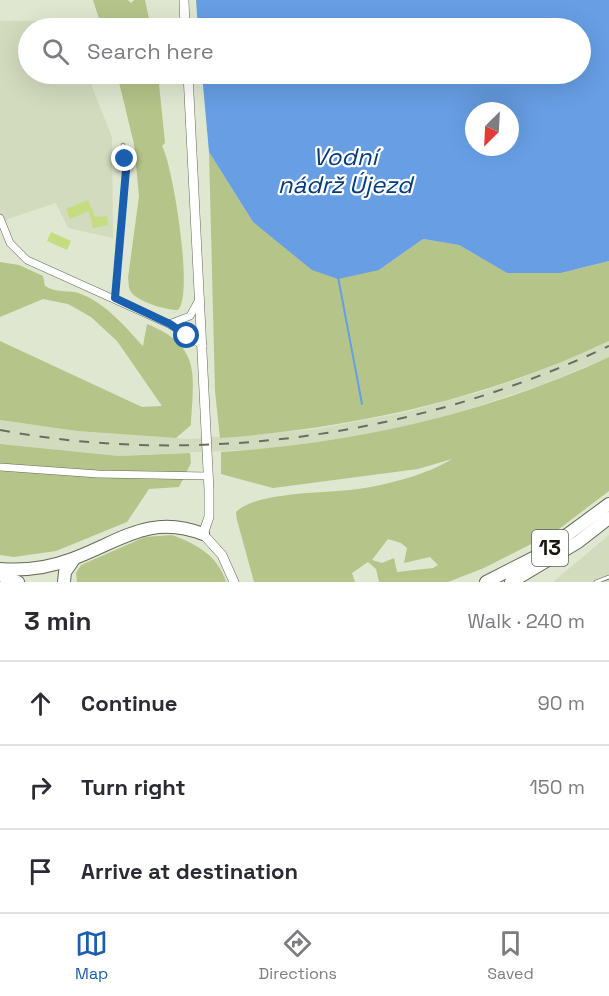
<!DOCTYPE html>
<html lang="en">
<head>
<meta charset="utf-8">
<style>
  :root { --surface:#fff; --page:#f7f7f7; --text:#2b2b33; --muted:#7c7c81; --line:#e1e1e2; --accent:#1a5faf }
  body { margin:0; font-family:"Space Grotesk",sans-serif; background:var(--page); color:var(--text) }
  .compass { position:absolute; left:465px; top:102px; width:54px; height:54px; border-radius:50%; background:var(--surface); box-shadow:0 6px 24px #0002; rotate:204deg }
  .stop { position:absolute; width:18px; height:18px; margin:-14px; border:4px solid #1a5faf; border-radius:50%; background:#fff }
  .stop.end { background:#1a5faf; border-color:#fff; box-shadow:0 2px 6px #0008 }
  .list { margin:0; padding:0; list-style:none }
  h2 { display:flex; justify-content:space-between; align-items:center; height:78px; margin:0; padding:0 24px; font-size:26px }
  h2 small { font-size:20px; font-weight:400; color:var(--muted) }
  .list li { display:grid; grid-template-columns:39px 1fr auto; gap:18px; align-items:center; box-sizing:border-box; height:84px; padding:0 24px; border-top:2px solid var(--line) }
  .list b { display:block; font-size:22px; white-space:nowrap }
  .list em { font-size:20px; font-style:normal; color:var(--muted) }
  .icon { flex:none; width:33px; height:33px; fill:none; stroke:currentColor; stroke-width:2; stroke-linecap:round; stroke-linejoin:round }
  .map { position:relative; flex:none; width:609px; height:582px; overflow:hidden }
  .search { position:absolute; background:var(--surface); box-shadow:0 6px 24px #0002; left:18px; right:18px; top:18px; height:66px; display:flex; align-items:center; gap:15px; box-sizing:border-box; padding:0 21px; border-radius:33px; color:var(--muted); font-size:22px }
  .sheet { height:330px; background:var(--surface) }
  nav { display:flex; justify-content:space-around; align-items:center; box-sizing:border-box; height:84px; border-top:2px solid var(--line); background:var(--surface); font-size:16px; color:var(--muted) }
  nav a { display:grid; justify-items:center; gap:3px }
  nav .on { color:var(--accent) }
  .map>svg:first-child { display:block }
  .built { fill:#d3dbbe }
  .green { fill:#b5c489; fill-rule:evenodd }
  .water { fill:#679ee4; fill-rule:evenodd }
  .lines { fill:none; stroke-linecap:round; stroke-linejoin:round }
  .stream { stroke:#679ee4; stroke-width:2 }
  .building { fill:#c5dc80 }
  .lane-casing { stroke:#646a56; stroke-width:4.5 }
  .street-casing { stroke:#646a56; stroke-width:8 }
  .secondary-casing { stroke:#646a56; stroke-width:10 }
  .highway-casing { stroke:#646a56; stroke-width:14 }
  .lane { stroke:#fff; stroke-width:3 }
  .street { stroke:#fff; stroke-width:7 }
  .secondary { stroke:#fff; stroke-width:9 }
  .highway { stroke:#fff; stroke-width:12 }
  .rail { stroke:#6a6e60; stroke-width:2; stroke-dasharray:10 10; stroke-linecap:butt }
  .route { stroke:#1a5faf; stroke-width:8 }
  .labels { text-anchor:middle; stroke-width:4.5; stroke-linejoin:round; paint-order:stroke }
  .shield { fill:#fff; stroke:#5c5d58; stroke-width:1.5 }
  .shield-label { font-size:21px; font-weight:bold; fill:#161810 }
  .water-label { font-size:24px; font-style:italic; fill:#013b7a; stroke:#fff }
</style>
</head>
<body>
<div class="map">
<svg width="609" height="582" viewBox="0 0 609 582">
  <rect width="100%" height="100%" fill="#e0e7d0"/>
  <g class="built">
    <polygon points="0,21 68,21 70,28 28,28 28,74 87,74 112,137 113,238 68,228 56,203 8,219 0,226"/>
    <polygon points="609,341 609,357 542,385 435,420 345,439 262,449 119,456 0,444 0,420 77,431 189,439 317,429 402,413 483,391 537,372"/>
    <polygon points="609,535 609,582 552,582 553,582"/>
  </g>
  <g class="green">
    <polygon points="93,0 128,0 131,3 134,0 145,0 151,28 102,28"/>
    <path d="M117 74H158L165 143 162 146C173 166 194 295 178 310 166 310 138 302 131 292 128 288 129 283 128 278L139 196 134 144Z"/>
    <path d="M209 152 253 222 379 270 423 239 459 245 507 273H561L609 261V341C486 399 356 428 220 438L215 391Z"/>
    <path d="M0 262 19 265 43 276 45 286C58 294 69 289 81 294 107 304 125 327 143 346L147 324C201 346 194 373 191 425L176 438 77 431 0 420V341L142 407 162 406 117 341 91 317 68 304 43 299 0 317Z"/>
    <path d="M609 357V491L555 532 484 568 448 582H379L376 569 368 562 352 573 355 582H254L237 520 236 512C259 490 332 494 365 488 393 483 428 474 452 459L418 469 273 488 221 474V452C356 443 486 414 609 357ZM388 539 401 543 407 548 404 563 430 557 438 565 433 568 397 572 394 558 382 563 372 560Z"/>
    <polygon points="0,444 119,456 190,453 191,463 179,487 149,489 127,522 56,551 14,557 0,555"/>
    <path d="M172 535C197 544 218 556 226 582H77L76 573 81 565 145 537Z"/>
  </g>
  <path class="water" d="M196 0H609V261L561 273H507L459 245 423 239 379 270 338 279 312 270 253 222 209 152 202 74H580V28H198ZM474 111H510V147H474Z"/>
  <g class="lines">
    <polyline class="stream" points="338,277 362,404"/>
  </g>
  <g class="building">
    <polygon points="88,200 95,217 107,216 108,225 93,228 89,211 70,219 66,209"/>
    <polygon points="51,232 71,241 67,250 47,241"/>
  </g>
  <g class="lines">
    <g class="lane-casing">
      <g id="lane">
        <polyline points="115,298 126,170 123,145"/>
        <polyline points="596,582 609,577"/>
      </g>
    </g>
    <g class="street-casing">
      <g id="street">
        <polyline points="0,218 10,243 27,260 169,324"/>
        <polyline points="200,298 190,316 169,324 203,346"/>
        <polyline points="0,467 98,474 208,476"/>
      </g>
    </g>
    <g class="secondary-casing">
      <g id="secondary">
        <polyline points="184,0 185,28"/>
        <polyline points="188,74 209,490 209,517 203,534 222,555 234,582"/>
      </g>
    </g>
    <g class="highway-casing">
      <g id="highway">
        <path d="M0 569C25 571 48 568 72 559 119 542 150 513 203 534"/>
        <polyline points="0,575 18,582"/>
        <polyline points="64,582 65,572 74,559"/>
        <polyline points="486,582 541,554 609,504"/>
        <polyline points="511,582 578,542 609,518"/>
      </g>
    </g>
    <use href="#lane" class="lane"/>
    <use href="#street" class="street"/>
    <use href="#secondary" class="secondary"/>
    <use href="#highway" class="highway"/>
    <path class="rail" d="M0 430C203 468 423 434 609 346"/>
  </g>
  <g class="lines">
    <polyline class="route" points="125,159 126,170 115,298 170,324 187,336"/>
  </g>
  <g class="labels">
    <rect class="shield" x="532" y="530" width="36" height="36" rx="4.5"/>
    <g class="shield-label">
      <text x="550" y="555">13</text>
    </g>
    <g class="water-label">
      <text x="345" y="165">Vodní<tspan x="345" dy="28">nádrž Újezd</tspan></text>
    </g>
  </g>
</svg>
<svg class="compass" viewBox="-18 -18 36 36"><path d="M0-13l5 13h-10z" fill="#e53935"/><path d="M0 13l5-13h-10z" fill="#7c7c81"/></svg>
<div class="stop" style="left:187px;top:336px"></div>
<div class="stop end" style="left:125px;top:159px"></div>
<div class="search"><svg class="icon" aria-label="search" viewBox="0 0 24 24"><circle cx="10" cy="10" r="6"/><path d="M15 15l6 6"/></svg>Search here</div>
</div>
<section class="sheet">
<h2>3 min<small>Walk · 240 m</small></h2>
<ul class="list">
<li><svg class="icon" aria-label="ahead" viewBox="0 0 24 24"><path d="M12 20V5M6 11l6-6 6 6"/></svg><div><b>Continue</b></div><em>90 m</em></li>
<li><svg class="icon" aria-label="right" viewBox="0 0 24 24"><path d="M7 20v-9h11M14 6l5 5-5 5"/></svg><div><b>Turn right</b></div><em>150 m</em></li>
<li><svg class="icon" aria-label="arrive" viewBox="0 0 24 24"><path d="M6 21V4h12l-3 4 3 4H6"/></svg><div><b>Arrive at destination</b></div></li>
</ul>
</section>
<nav>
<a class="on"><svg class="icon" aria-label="map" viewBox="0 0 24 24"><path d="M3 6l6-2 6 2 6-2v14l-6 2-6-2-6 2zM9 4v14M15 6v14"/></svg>Map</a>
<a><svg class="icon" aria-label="directions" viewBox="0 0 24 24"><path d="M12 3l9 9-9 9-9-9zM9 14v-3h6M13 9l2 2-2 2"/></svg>Directions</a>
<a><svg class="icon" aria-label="saved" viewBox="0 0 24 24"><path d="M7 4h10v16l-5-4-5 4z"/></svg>Saved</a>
</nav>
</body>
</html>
